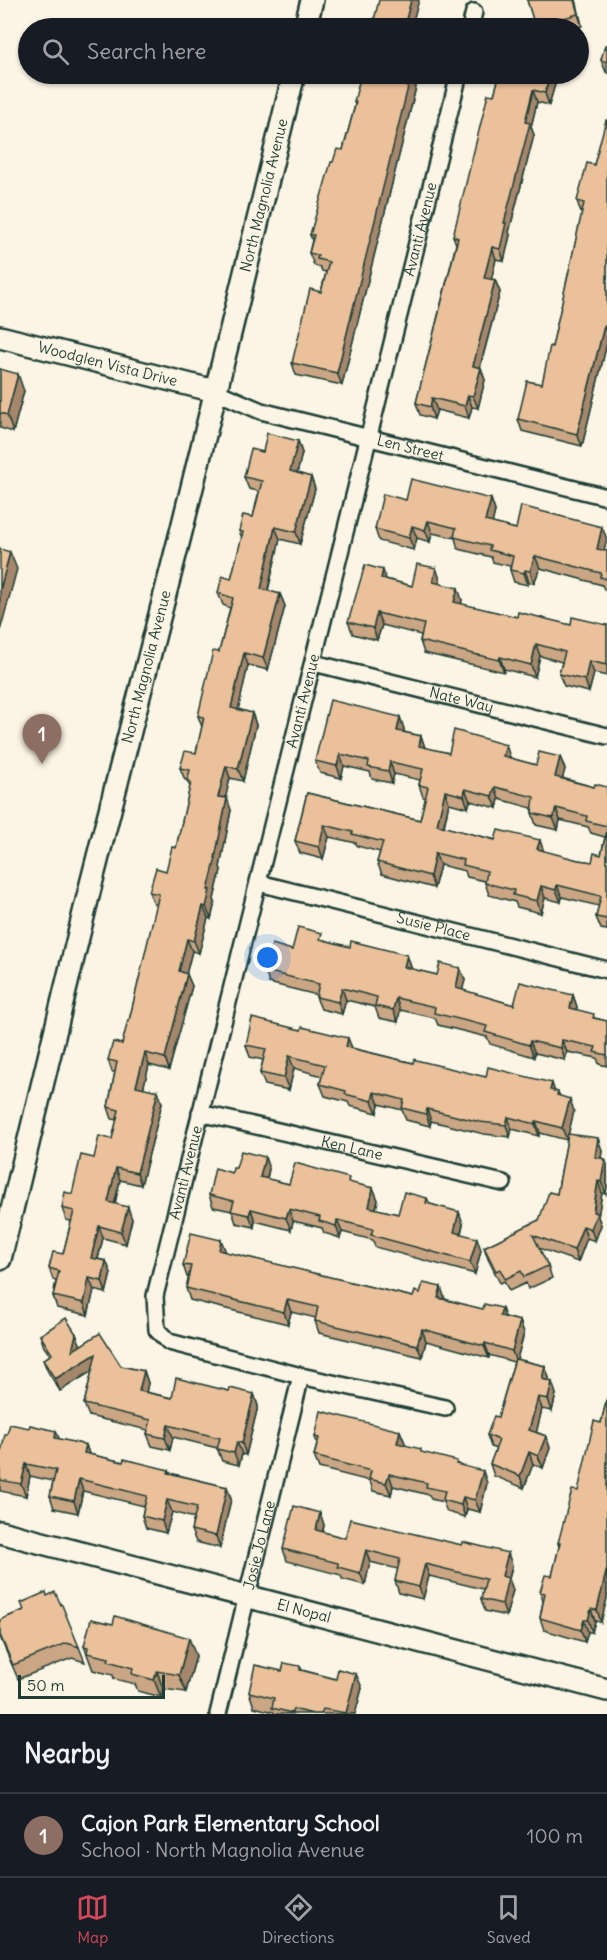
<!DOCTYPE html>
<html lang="en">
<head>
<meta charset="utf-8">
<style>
  :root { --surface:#171b24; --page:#242831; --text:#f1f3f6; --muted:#9ea1a6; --line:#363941; --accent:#d1495b }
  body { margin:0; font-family:Delius,sans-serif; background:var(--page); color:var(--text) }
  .scale { position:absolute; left:18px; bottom:15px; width:147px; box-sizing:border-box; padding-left:6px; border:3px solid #1f3d34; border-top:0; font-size:16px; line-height:21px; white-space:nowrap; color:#1f3d34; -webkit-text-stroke:4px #fcf5e5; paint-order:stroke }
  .you { position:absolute; left:268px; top:958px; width:21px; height:21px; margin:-15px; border:4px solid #fff; border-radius:50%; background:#1a73e8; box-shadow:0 0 0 9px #1a73e833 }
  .badge { display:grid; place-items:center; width:39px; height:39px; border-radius:50%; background:var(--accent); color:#fff; font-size:20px; font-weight:700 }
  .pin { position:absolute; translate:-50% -50px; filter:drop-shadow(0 2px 3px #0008) }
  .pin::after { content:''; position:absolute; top:32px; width:21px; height:18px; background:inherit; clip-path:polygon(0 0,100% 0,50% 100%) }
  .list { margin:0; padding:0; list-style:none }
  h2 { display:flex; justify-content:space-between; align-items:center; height:78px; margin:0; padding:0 24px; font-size:26px }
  h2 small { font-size:20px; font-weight:400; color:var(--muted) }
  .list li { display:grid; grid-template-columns:39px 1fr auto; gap:18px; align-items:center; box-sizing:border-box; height:84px; padding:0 24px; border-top:2px solid var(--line) }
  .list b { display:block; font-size:22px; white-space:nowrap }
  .list p { margin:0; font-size:20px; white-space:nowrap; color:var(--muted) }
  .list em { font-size:20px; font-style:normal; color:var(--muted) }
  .icon { flex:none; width:33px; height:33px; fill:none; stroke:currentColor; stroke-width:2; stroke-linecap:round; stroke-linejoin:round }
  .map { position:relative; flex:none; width:607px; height:1714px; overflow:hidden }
  .search { position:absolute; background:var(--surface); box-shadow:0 2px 4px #0004; left:18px; right:18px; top:18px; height:66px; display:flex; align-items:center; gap:15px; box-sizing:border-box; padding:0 21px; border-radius:33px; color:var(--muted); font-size:22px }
  .sheet { height:162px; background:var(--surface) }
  nav { display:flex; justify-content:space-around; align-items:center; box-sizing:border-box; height:84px; border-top:2px solid var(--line); background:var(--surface); font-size:16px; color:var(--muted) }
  nav a { display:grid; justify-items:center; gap:3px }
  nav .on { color:var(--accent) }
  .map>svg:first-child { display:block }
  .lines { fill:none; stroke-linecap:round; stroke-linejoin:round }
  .street-casing { stroke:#1f3d34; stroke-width:20 }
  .secondary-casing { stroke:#1f3d34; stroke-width:26 }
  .street { stroke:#fcf5e5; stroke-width:15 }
  .secondary { stroke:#fcf5e5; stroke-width:21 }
  .wall { fill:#caa685; stroke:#1f3d34; stroke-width:1.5; fill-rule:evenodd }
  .shaded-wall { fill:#a4876c; stroke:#1f3d34; stroke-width:1.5 }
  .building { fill:#ebc19b; stroke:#1f3d34; stroke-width:1.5 }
  .labels { text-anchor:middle; stroke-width:6; stroke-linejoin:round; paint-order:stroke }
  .street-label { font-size:15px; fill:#1f3d34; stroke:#fcf5e5 }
</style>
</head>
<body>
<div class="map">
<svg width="607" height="1714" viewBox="0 0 607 1714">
  <rect width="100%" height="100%" fill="#fcf5e5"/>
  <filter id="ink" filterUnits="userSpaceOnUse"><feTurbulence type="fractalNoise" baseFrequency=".0167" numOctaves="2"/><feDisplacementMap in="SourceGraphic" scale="12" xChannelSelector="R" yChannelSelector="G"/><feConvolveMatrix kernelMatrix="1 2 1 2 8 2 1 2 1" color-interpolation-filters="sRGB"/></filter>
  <g filter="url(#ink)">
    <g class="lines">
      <g class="street-casing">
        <g id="street">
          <polyline points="470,28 474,12"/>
          <path id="s1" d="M215 391 261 411 607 497"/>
          <path id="s2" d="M314 663 607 736"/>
          <path id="s3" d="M259 883 607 970"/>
          <path id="s4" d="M200 1113 503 1183"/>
          <path id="s5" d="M445 1408 301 1376 169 1342 157 1330 155 1296 459 74"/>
          <path id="s6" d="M218 1714 301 1376"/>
        </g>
      </g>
      <g class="secondary-casing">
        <g id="secondary">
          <polyline points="305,28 312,0"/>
          <path id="s7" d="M0 337 215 391"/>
          <path id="s8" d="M0 1259 91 884 182 528 294 74"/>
          <path id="s9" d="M0 1532 607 1690"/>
        </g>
      </g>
      <use href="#street" class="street"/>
      <use href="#secondary" class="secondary"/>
    </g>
    <g class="wall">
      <polygon points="527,0 576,0 582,26 573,28 536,28"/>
      <polygon points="607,45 607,73 606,72 601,60"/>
      <polygon points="500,74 558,74 549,105 537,102 531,127 534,135 509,232 510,235 504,261 496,259 491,279 495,280 500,292 480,368 485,380 478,408 472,407 469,418 437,410 434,419 420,415 416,403 456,244 453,236"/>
      <polygon points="414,82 416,87 342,385 296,375 292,363 321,292 326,272 322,271 320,267 314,265 309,253 312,240 310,235 333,162 343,150 355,105 354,102"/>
      <polygon points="607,120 607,343 582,446 522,431 518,419 542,384 552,347 582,213 581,213 577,201 594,165"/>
      <polygon points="0,369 24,391 13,432 0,428"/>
      <polygon points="298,441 302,453 297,473 311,477 315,489 300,544 280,539 268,591 280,594 285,606 268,670 248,665 238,709 252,713 256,725 243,781 230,778 225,798 231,810 220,867 221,870 214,899 215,902 211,919 208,918 199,953 192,951 186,973 192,986 169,1070 149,1065 143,1088 158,1091 162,1103 141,1185 120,1180 115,1204 132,1219 126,1244 103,1238 98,1259 106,1261 111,1273 106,1293 94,1290 88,1315 57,1308 53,1296 56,1281 53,1280 49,1268 63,1254 71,1221 66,1220 62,1208 72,1194 94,1158 112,1139 117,1120 112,1119 108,1107 115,1072 112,1072 108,1060 122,1044 129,1021 157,905 154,904 149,892 166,871 176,848 190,787 187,780 185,780 180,768 196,753 202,727 198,716 219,652 230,608 223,605 218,593 231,579 242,538 239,531 253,517 259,491 249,489 244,477 263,452"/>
      <polygon points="491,499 495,511 492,523 516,529 607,539 604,550 607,551 607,590 604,589 602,585 540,568 534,583 529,582 528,585 514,582 510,570 510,566 493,562 491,557 458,549 455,538 432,533 430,542 417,538 414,550 379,541 375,529 406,500"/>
      <polygon points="436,568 440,580 439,583 462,600 461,604 517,617 571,625 607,625 607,676 594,673 589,692 564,686 559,674 562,662 540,656 535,677 504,669 504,672 424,653 420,641 421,635 382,625 377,640 353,634 348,622 386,579 412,586"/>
      <path d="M400 717 404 729V732L421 736 425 748 449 753 510 757V758L536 765 560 757 565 769 562 778 594 787H607V930L601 929 596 917 599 906 562 897 561 902 545 898 541 913 517 907 515 902 489 895 485 883V881L467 877 465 871 440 865 434 888 382 874 377 862 380 852 357 846 356 843 329 837 323 859 300 853 295 841 307 793 420 820 426 798 423 797 419 785 420 780 394 774 392 783 372 779 370 772 344 766 341 778 320 773 315 761ZM499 799 532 808V813L536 825 558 830 560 820 588 827 591 833 605 837 601 855 592 862 578 860 444 827 449 803 468 808 470 801 497 808Z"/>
      <polygon points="324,940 350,947 407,955 411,967 411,969 437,975 460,968 465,980 462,990 514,1005 573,995 577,1007 576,1010 595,1018 607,1021 607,1066 599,1064 597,1058 567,1052 565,1060 535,1053 534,1057 490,1044 487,1037 438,1025 435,1018 400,1010 398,1022 379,1018 375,1007 346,1000 342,1014 321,1009 316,997 317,995 269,983 265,971 292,950"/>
      <polygon points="246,1045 352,1048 413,1063 558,1092 560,1096 574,1111 568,1134 602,1150 601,1158 605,1159 607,1165 607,1185 606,1194 602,1193 598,1217 601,1225 595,1241 587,1238 578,1262 539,1248 548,1266 552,1278 528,1289 526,1283 509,1291 504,1281 500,1283 488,1259 484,1247 539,1220 557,1194 567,1140 540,1133 539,1136 512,1129 510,1137 484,1134 431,1121 430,1126 406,1120 402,1110 379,1104 377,1113 350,1106 348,1102 325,1096 320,1084 322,1076 294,1068 289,1090 265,1085 260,1073 263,1060 250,1057"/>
      <polygon points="236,1168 269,1169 267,1179 289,1184 351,1183 373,1188 378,1200 376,1209 398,1214 427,1198 430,1204 459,1212 463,1224 461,1234 481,1250 475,1274 375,1247 373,1240 342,1232 340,1238 324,1233 322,1228 293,1221 291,1230 255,1221 254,1227 236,1223 232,1211 213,1207 209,1195"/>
      <polygon points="221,1240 225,1252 413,1297 445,1299 520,1321 524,1333 517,1359 545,1366 549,1378 549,1381 556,1394 552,1411 542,1409 536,1432 546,1436 550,1448 543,1468 533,1464 524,1488 494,1476 490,1464 496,1449 491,1447 487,1435 498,1417 514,1362 489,1355 489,1358 426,1341 422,1357 319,1333 315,1321 316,1318 291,1312 288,1324 190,1300 186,1288 189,1277 187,1277 183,1265"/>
      <polygon points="76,1334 80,1345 121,1366 144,1371 148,1383 146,1392 172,1398 229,1391 254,1394 258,1406 246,1455 242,1454 239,1465 222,1461 217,1448 173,1437 170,1450 152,1446 147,1434 148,1430 89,1416 84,1404 92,1371 60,1391 48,1372 43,1360 50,1355 44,1347 40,1335"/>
      <polygon points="607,1398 607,1598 601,1622 595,1621 592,1632 588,1632 585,1642 544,1630 540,1618 543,1601 540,1592 552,1576 559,1547 558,1543 578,1491 601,1423"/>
      <polygon points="400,1431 405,1443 404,1445 423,1453 458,1464 487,1483 480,1512 467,1509 465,1517 447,1512 443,1502 431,1499 429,1495 393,1486 391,1495 373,1491 370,1481 319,1468 314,1456 317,1444 315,1437"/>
      <polygon points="7,1434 59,1439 86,1445 89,1454 123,1462 169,1470 170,1473 227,1487 231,1499 220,1548 196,1542 191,1530 194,1518 172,1512 166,1533 146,1528 142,1516 144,1506 83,1491 78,1513 54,1508 50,1496 53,1481 30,1476 26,1496 0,1491 0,1457"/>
      <polygon points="320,1513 324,1525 323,1532 345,1538 512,1565 509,1579 513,1590 506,1616 485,1611 481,1599 483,1589 429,1576 423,1599 399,1593 395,1581 398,1569 370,1562 365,1585 342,1579 341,1575 287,1561 283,1549"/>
      <polygon points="47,1596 79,1647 85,1662 72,1658 18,1679 0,1637 0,1620 24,1610"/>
      <polygon points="84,1646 196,1656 186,1692 163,1689 161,1697 138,1691 135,1684 114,1679 113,1675 93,1670"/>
      <polygon points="300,1666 302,1670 336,1679 356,1674 362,1688 355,1714 274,1714 274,1712 254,1707 249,1692 282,1671"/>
    </g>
    <g class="shaded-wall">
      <polygon points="411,0 419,0 411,28 405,23"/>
      <polygon points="574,0 576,0 582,26 578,14"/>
      <polygon points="409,74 416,74 414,82 416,87 342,385 337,373"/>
      <polygon points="550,74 558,74 549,105 545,93"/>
      <polygon points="533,90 537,102 531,127 534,135 509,232 510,235 504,261 500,249 504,223 525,122"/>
      <polygon points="492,247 496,259 489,290 484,278"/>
      <polygon points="495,280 500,292 477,378 473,366"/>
      <polygon points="604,326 607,334 607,343 582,446 577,434"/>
      <polygon points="481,368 485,380 478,408 473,396"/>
      <polygon points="18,374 24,391 13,432 7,415"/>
      <polygon points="468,395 472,407 469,418 465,406"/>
      <polygon points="432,398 437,410 434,419 430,407"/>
      <polygon points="298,441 302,453 295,483 290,471"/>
      <polygon points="311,477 315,489 300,544 296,532"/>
      <polygon points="491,499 495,511 490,533 485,521"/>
      <polygon points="428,521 432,533 430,542 425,530"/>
      <polygon points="412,526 417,538 414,550 409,538"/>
      <polygon points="275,527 280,539 265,601 261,589"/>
      <polygon points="602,527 607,539 601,561 597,549"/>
      <polygon points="10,552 17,569 0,631 0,590"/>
      <polygon points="535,556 540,568 534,583 530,571"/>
      <polygon points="436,568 440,580 437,594 433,582"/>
      <polygon points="383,570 387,582 381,578"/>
      <polygon points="525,570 529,582 528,585 524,573"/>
      <polygon points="458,588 462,600 459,614 454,602"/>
      <polygon points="280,594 285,606 268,670 263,658"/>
      <polygon points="377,613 382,625 377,640 373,628"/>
      <polygon points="536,644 540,656 535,677 531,665"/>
      <polygon points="244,653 248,665 236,720 231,708"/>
      <polygon points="500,657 504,669 504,672 499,660"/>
      <polygon points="589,661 594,673 589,692 585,680"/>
      <polygon points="252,713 256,725 243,781 238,769"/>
      <polygon points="400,717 404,729 401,743 397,731"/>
      <polygon points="421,736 425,748 419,746"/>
      <polygon points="506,745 510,757 507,768 503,756"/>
      <polygon points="340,754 344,766 341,778 337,766"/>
      <polygon points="560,757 565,769 560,789 555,777"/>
      <polygon points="390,762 394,774 392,783 388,771"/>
      <polygon points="226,766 230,778 223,809 218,797"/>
      <polygon points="495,787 499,799 497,808 492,796"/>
      <polygon points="465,789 470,801 468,808 464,796"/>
      <polygon points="445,791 449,803 441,837 437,825"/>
      <polygon points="227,798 231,810 220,867 221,870 214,899 215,902 211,919 206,907 208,890"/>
      <polygon points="556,808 560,820 558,830 553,818"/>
      <polygon points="324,825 329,837 323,859 319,847"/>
      <polygon points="540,840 544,852 537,849"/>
      <polygon points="435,853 440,865 434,888 430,876"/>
      <polygon points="557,885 562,897 561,902 556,890"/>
      <polygon points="541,886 545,898 541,913 537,901"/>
      <polygon points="203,906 208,918 199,953 194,941"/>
      <polygon points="187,939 192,951 184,983 179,971"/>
      <polygon points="407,955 411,967 408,979 404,967"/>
      <polygon points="460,968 465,980 460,1000 456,988"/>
      <polygon points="187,974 192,986 169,1070 165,1058"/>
      <polygon points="342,988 346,1000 342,1014 338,1002"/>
      <polygon points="573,995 577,1007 574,1020 570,1008"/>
      <polygon points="396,998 400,1010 398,1022 393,1010"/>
      <polygon points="348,1038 353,1050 346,1047"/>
      <polygon points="562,1040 567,1052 565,1060 561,1048"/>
      <polygon points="530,1041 535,1053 534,1057 529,1045"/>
      <polygon points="145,1053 149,1065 141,1098 136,1086"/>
      <polygon points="289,1056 294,1068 289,1090 284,1078"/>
      <polygon points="552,1083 556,1095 550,1090"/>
      <polygon points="158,1091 162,1103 141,1185 137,1173"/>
      <polygon points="374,1092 379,1104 377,1113 372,1101"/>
      <polygon points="570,1099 574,1111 567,1140 562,1128"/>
      <polygon points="427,1109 431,1121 430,1126 426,1114"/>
      <polygon points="508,1117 512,1129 510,1137 506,1125"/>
      <polygon points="536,1121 540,1133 539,1136 535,1124"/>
      <polygon points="598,1138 602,1150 600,1169 595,1157"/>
      <polygon points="265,1157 269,1169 264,1189 260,1177"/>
      <polygon points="605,1159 607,1165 607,1185 606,1194 601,1182"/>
      <polygon points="116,1168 120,1180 112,1214 108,1202"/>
      <polygon points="598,1181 602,1193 598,1217 601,1225 595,1241 591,1229"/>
      <polygon points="373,1188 378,1200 373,1219 369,1207"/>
      <polygon points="128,1207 132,1219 126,1244 121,1232"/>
      <polygon points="251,1209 255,1221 254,1227 249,1215"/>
      <polygon points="289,1209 293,1221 291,1230 286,1218"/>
      <polygon points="459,1212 463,1224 458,1244 454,1232"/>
      <polygon points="337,1220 342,1232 340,1238 336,1226"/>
      <polygon points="99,1226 103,1238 95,1270 91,1258"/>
      <polygon points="583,1226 587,1238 578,1262 574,1250"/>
      <polygon points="477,1238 481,1250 475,1274 470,1262"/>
      <polygon points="221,1240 226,1252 219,1250"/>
      <polygon points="106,1261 111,1273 106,1293 102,1281"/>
      <polygon points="89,1278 94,1290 88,1315 84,1303"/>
      <polygon points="441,1287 445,1299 438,1298"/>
      <polygon points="287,1300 291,1312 288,1324 284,1312"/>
      <polygon points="502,1308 506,1320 500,1316"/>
      <polygon points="520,1321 524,1333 516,1363 512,1351"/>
      <polygon points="422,1329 426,1341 422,1357 417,1345"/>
      <polygon points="76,1334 81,1346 72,1351"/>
      <polygon points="485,1343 489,1355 489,1358 484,1346"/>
      <polygon points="96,1354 100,1366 60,1391 55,1379"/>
      <polygon points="545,1366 549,1378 546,1391 542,1379"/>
      <polygon points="144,1371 148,1383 144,1403 139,1391"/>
      <polygon points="552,1382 556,1394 552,1411 548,1399"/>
      <polygon points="254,1394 258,1406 246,1455 242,1443"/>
      <polygon points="538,1397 542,1409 534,1442 529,1430"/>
      <polygon points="168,1425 173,1437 170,1450 165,1438"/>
      <polygon points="56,1431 61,1443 55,1438"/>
      <polygon points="400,1431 405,1443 402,1455 397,1443"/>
      <polygon points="546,1436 550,1448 543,1468 538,1456"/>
      <polygon points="237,1442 242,1454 239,1465 234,1453"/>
      <polygon points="86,1445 90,1457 84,1453"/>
      <polygon points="529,1452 533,1464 524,1488 520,1476"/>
      <polygon points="26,1464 30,1476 26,1496 21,1484"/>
      <polygon points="483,1471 487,1483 480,1512 475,1500"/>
      <polygon points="389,1474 393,1486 391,1495 386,1483"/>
      <polygon points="79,1479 83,1491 78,1513 74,1501"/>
      <polygon points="227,1487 231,1499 220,1548 216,1536"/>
      <polygon points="463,1497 467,1509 465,1517 461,1505"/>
      <polygon points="167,1500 172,1512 166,1533 162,1521"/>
      <polygon points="320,1513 324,1525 320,1542 316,1530"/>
      <polygon points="366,1550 370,1562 365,1585 360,1573"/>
      <polygon points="508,1553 512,1565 509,1579 513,1590 506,1616 502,1604 502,1576"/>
      <polygon points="425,1564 429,1576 423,1599 419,1587"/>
      <polygon points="607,1568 607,1598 601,1622 597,1610"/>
      <polygon points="591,1609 595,1621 592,1632 588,1620"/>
      <polygon points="584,1620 588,1632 585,1642 581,1630"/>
      <polygon points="189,1638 196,1656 186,1692 179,1675"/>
      <polygon points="157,1671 163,1689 161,1697 154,1680"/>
      <polygon points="356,1674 362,1688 355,1714 347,1714 346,1713"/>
    </g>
    <g class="building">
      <polygon points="379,0 411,0 405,23 420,27 420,28 372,28"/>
      <polygon points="527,0 574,0 578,14 535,26"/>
      <polygon points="605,45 607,45 607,62 601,60"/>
      <polygon points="361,74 409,74 411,75 337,373 292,363 310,289 321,292 329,262 317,259 318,255 309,253 314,235 310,235 331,162 333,162 337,149 343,150 356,102 354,102"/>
      <polygon points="500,74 550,74 545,93 533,90 525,122 530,123 504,223 506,223 500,249 492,247 484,278 495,280 473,366 481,368 473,396 468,395 465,406 432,398 430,407 416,403 458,238 453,236 488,94 494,95"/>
      <polygon points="606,120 607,120 607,326 604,326 577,434 518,419 527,381 542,384 550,346 552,347 584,203 577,201 587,163 594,165"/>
      <polygon points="0,369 18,374 7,415 0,413"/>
      <polygon points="267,433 298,441 290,471 311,477 296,532 275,527 261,589 280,594 263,658 244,653 231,708 252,713 238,769 226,766 218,797 227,798 215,858 216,858 208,890 210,890 206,907 203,906 194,941 187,939 179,971 187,974 165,1058 145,1053 136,1086 158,1091 137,1173 116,1168 108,1202 128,1207 121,1232 99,1226 91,1258 106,1261 102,1281 89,1278 84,1303 53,1296 59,1271 49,1268 53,1252 63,1254 74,1211 62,1208 65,1192 72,1194 81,1155 94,1158 99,1136 112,1139 119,1110 108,1107 117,1062 108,1060 113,1042 122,1044 128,1020 129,1021 159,894 149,892 156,868 166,871 172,847 176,848 191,782 187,781 190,770 180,768 185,751 196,753 204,717 198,716 213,651 219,652 233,598 218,593 222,576 231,579 243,532 239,531 243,515 253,517 262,481 244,477 251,449 263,452"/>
      <polygon points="411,479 491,499 485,521 516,529 521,506 602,527 597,549 607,551 607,579 600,577 601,573 535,556 530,571 525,570 524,573 510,570 513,556 489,550 490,546 454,537 456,528 428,521 425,530 412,526 409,538 375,529 383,494 406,500"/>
      <polygon points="0,549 10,552 0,590"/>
      <polygon points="417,564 436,568 433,582 458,588 454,602 517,617 518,612 571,625 572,617 607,625 607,665 589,661 585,680 559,674 565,652 536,644 531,665 500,657 499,660 420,641 424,624 377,613 373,628 348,622 365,565 383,570 381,578 412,586"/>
      <polygon points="330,700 400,717 397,731 421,736 419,746 449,753 454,730 506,745 503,756 536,765 539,752 560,757 555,777 594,787 595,784 607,787 607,826 586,821 587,816 556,808 553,818 532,813 534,797 495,787 492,796 465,789 464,796 445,791 437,825 495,840 498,830 540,840 537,849 578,860 592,862 594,853 601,855 607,831 607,919 596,917 601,896 557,885 556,890 541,886 537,901 513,895 514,890 485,883 487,871 463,865 464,860 435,853 430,876 377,862 383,842 352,834 353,832 324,825 319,847 295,841 307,793 420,820 428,787 419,785 423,769 390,762 388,771 368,767 369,761 340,754 337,766 315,761"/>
      <polygon points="298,927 322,933 320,939 350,947 351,941 407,955 404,967 437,975 440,963 460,968 456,988 514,1005 520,982 573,995 570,1008 594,1014 593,1018 607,1021 607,1055 594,1052 596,1047 562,1040 561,1048 530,1041 529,1045 485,1032 487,1026 434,1013 435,1007 396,998 393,1010 375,1006 377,997 342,988 338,1002 316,997 319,984 265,971 272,944 292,950"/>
      <polygon points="252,1018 301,1030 302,1027 348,1038 346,1047 413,1063 414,1059 416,1060 486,1077 488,1067 552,1083 550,1090 558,1092 557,1095 570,1099 562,1128 536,1121 535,1124 508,1117 506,1125 480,1122 427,1109 426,1114 402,1108 404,1100 374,1092 372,1101 345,1094 346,1091 320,1084 325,1065 289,1056 284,1078 260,1073 266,1049 246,1045"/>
      <polygon points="568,1134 598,1138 595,1157 605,1159 601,1182 598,1181 593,1212 597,1213 591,1229 583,1226 574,1250 533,1235 548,1266 524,1277 521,1271 505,1279 500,1269 496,1271 484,1247 539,1220 549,1192 557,1194"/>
      <polygon points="241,1151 265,1157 260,1177 289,1184 295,1163 349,1178 348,1182 373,1188 369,1207 398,1214 404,1192 427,1198 426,1203 459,1212 454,1232 477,1238 470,1262 371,1235 373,1229 337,1220 336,1226 319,1221 320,1217 289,1209 286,1218 251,1209 249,1215 231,1211 234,1201 209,1195 215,1168 232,1173 233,1168 236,1168"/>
      <polygon points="191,1233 221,1240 219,1250 222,1251 413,1297 415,1291 420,1293 423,1283 441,1287 438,1298 483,1309 484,1304 502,1308 500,1316 520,1321 512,1351 485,1343 484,1346 422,1329 417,1345 315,1321 318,1307 287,1300 284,1312 186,1288 191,1266 183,1265"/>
      <polygon points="66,1318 76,1334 72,1351 100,1333 121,1366 144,1371 139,1391 172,1398 176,1378 229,1391 230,1388 254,1394 242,1443 237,1442 234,1453 217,1449 220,1438 168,1425 165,1438 147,1434 151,1420 84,1404 96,1354 55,1379 43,1360 52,1354 40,1335"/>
      <polygon points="515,1359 545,1366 542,1379 552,1382 548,1399 538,1397 529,1430 546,1436 538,1456 529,1452 520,1476 490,1464 499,1440 487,1435 494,1416 498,1417"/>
      <polygon points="607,1398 607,1568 597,1610 591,1609 588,1620 584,1620 581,1630 540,1618 545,1593 540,1592 545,1575 552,1576 560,1543 558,1543 572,1490 578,1491 594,1421 601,1423"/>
      <polygon points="321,1411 400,1431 397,1443 421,1449 421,1452 457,1461 456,1464 483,1471 475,1500 463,1497 461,1505 443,1500 445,1491 426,1487 427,1483 389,1474 386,1483 369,1479 371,1471 314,1456 319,1438 315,1437"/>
      <polygon points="10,1424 29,1428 30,1425 56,1431 55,1438 86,1445 84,1453 123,1462 124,1459 169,1470 168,1473 227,1487 216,1536 191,1530 197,1507 167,1500 162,1521 142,1516 147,1496 79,1479 74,1501 50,1496 56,1470 26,1464 21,1484 0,1480 0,1457 5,1434 7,1434"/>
      <polygon points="294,1506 320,1513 316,1530 345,1538 350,1519 462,1545 463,1542 508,1553 502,1576 508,1578 502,1604 481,1599 486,1579 425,1564 419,1587 395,1581 400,1559 366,1550 360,1573 338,1567 338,1563 283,1549"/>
      <polygon points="46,1592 47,1596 55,1592 61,1605 62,1605 79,1647 67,1643 13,1665 0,1635 0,1620 24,1610 21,1603"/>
      <polygon points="115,1616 189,1638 179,1675 157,1671 154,1680 132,1674 133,1668 108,1661 109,1658 87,1653 88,1647 84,1646 91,1619 113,1624"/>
      <polygon points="284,1663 300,1666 300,1670 336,1679 338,1669 356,1674 346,1713 323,1709 321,1714 313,1714 293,1709 292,1713 272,1708 274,1698 249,1692 255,1665 282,1671"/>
    </g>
  </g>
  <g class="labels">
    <g class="street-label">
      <text dy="5" stroke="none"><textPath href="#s8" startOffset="1096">North Magnolia Avenue</textPath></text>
      <text dy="5" stroke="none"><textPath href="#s5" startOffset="1434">Avanti Avenue</textPath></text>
      <text dy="5" stroke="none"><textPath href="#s7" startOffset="111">Woodglen Vista Drive</textPath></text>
      <text dy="5" stroke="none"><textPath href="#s1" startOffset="204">Len Street</textPath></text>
      <text dy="5" stroke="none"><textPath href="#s8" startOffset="610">North Magnolia Avenue</textPath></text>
      <text dy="5" stroke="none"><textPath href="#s2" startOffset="152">Nate Way</textPath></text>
      <text dy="5" stroke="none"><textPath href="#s5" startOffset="948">Avanti Avenue</textPath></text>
      <text dy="5" stroke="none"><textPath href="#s3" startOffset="180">Susie Place</textPath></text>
      <text dy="5" stroke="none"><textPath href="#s4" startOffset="156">Ken Lane</textPath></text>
      <text dy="5" stroke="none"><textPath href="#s5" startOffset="462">Avanti Avenue</textPath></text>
      <text dy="5" stroke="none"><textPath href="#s6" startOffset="174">Josie Jo Lane</textPath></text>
      <text dy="5" stroke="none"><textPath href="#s9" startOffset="314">El Nopal</textPath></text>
    </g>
  </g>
</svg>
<div class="scale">50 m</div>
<div class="you"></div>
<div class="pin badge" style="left:42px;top:764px;background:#8d6e63">1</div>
<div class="search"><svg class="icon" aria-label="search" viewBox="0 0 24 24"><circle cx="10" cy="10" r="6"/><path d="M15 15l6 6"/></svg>Search here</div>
</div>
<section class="sheet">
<h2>Nearby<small></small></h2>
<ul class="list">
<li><span class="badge" style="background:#8d6e63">1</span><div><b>Cajon Park Elementary School</b><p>School · North Magnolia Avenue</p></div><em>100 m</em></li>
</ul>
</section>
<nav>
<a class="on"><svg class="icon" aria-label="map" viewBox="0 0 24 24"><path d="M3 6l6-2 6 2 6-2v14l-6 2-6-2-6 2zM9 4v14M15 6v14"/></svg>Map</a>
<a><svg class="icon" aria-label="directions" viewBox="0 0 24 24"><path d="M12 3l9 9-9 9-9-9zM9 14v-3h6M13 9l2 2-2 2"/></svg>Directions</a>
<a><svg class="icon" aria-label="saved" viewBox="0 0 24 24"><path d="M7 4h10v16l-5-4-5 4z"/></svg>Saved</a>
</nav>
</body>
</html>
